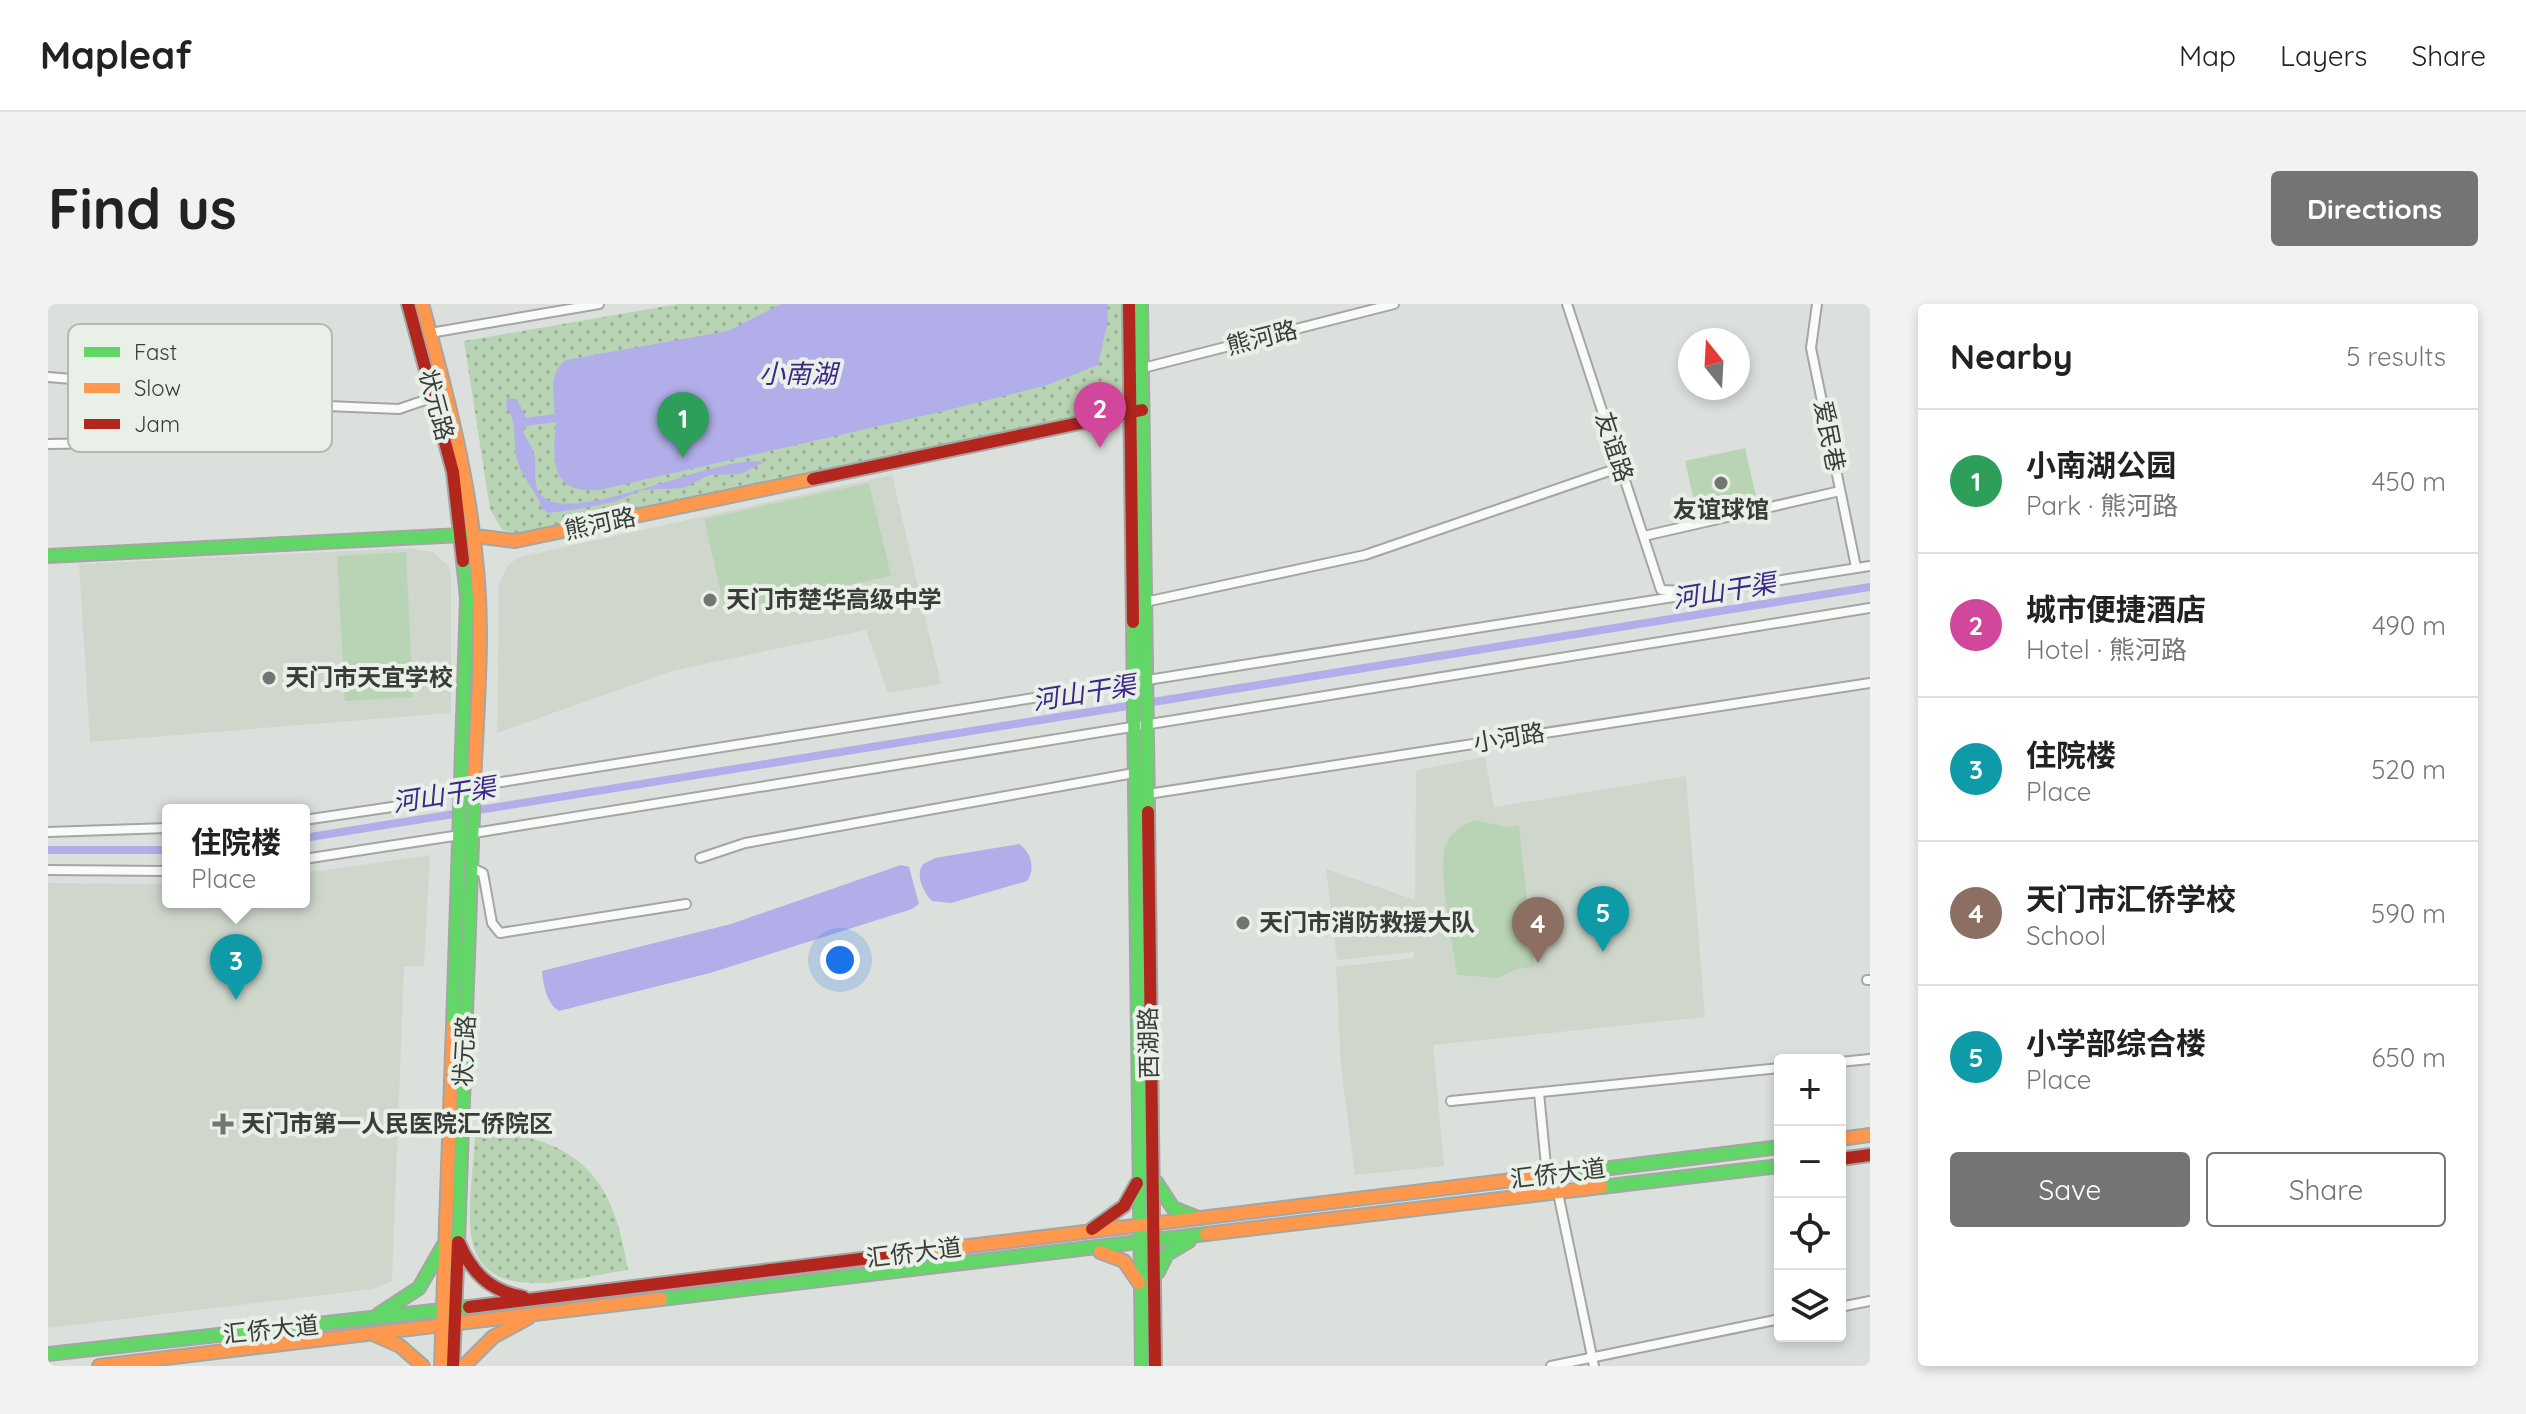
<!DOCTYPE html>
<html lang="en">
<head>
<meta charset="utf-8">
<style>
  :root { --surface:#fff; --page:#f2f2f2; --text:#222; --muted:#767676; --line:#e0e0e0; --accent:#737572 }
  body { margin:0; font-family:Quicksand,"Noto Sans SC",sans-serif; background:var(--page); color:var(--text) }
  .controls { position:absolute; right:24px; bottom:24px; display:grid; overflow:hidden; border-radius:8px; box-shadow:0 4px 12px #0003 }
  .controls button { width:72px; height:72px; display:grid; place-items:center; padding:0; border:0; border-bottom:2px solid var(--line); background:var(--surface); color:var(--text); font:40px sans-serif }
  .compass { position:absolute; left:1630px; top:24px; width:72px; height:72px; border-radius:50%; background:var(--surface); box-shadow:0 4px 12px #0003; rotate:342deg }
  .you { position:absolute; left:792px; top:656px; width:28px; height:28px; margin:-20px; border:6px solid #fff; border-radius:50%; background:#1a73e8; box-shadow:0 0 0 12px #1a73e833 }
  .badge { display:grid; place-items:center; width:52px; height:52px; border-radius:50%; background:var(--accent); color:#fff; font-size:26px; font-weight:700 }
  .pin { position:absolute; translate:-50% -66px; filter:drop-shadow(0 2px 4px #0008) }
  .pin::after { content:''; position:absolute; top:42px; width:28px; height:24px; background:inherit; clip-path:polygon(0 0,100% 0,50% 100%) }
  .popup { position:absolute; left:114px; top:500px; width:148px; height:104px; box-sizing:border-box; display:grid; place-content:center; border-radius:8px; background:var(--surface); filter:drop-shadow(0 2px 6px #0005); font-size:26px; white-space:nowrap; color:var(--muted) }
  .popup b { font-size:30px; color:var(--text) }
  .popup::after { content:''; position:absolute; left:50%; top:100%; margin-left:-16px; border:16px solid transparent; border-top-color:var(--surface) }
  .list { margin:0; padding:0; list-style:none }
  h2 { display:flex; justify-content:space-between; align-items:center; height:104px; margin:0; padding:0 32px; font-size:34px }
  h2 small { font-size:26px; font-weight:400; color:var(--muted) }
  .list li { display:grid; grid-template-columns:52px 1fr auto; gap:24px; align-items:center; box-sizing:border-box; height:144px; padding:0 32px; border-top:2px solid var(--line) }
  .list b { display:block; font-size:30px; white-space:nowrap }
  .list p { margin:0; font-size:26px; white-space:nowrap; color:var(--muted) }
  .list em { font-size:26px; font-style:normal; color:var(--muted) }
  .actions { display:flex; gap:16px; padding:24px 32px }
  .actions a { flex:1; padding:18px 0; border:2px solid var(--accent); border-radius:8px; text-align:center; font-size:28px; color:var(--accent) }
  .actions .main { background:var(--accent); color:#fff }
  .icon { flex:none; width:44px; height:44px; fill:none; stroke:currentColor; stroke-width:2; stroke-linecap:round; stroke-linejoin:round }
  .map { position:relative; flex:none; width:1822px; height:1062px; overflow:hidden; border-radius:8px }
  header { display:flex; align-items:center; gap:48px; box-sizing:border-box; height:112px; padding:0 40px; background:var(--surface); border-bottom:2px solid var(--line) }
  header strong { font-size:38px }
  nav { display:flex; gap:44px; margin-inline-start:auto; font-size:28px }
  .intro { display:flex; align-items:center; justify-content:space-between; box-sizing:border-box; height:192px; padding:0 48px }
  h1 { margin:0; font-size:56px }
  .button { padding:20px 36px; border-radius:8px; background:var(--accent); color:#fff; font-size:28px; font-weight:700 }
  main { display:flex; gap:48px; padding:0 48px }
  aside { flex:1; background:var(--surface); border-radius:8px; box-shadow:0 4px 12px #0003 }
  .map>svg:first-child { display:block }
  .built { fill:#cfd7cd }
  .grass { fill:url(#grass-dots) }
  .garden { fill:#b9d4b4 }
  .water { fill:#b1aee9 }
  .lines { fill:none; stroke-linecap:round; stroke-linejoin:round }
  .canal { stroke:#b1aee9; stroke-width:8 }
  .street-casing { stroke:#a3a6a3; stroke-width:12 }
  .fast-casing { stroke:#a3a6a3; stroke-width:16 }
  .slow-casing { stroke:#a3a6a3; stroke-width:16 }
  .jam-casing { stroke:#a3a6a3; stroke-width:16 }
  .street { stroke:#fafafa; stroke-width:8 }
  .fast { stroke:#63d668; stroke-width:12 }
  .slow { stroke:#ff974d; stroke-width:12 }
  .jam { stroke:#b3261e; stroke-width:12 }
  .poi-dot { fill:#737572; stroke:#e8f0e7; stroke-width:3 }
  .labels { text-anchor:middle; stroke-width:8; stroke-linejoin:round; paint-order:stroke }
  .street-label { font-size:24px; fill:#3a3c39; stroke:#e8f0e7 }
  .poi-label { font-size:24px; font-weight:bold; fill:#3a3c39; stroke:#e8f0e7; text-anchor:start }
  .water-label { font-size:26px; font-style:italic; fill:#3d2689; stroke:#e8f0e7 }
  .key { fill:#e8f0e7; stroke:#b4bab3; stroke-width:2 }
  .key-label { font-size:22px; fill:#3a3c39 }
</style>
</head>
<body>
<header>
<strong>Mapleaf</strong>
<nav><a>Map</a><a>Layers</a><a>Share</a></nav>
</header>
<div class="intro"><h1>Find us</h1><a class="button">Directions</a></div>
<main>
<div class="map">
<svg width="1822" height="1062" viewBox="0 0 1822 1062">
  <defs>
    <pattern id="grass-dots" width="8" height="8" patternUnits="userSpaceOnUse" patternTransform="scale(2)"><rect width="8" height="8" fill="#b9d4b4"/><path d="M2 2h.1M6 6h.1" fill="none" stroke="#97ad93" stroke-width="1.8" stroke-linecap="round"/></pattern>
  </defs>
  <rect width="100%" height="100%" fill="#dce0dc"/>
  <g class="built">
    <polygon points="844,171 893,380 840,389 818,326 624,367 449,429 451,280 460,261 471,253"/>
    <polygon points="361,244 385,248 400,261 403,270 403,409 42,438 31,260"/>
    <polygon points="1437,453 1446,503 1638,472 1657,713 1385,741 1396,862 1307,871 1293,764 1288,663 1366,654 1366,648 1289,656 1278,565 1367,596 1368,466"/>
    <polygon points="382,551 376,662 356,663 344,977 325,985 0,1024 0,579 120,580 120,598 256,598 256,569"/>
  </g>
  <g class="grass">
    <polygon points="630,0 1076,0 1077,103 472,230 454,226 442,205 416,37"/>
    <path d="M458 829C543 843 567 886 580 966 531 972 438 1005 424 936 418 908 426 861 427 831Z"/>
  </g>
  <g class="garden">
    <polygon points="1697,144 1710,201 1650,214 1637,157"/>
    <polygon points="821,179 843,272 677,307 656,215"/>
    <polygon points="358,248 365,393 297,397 289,252"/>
    <path d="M1428 516 1457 523 1471 521 1486 663 1469 665 1450 674 1409 671C1405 642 1390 570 1397 544 1401 529 1414 520 1428 516Z"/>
  </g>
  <g class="water">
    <path d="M733 0H1059L1060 16 1050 61 996 82 892 108 551 186C501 190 505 156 508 118L478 122 475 128C479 136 484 142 486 150 490 163 483 181 494 192 526 223 671 149 716 158L693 170 661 171 635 184 594 186 566 198 530 205 500 209 494 205C489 188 476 176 470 159 463 138 472 122 458 103L459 94 469 95 478 114 507 110C506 90 500 69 518 56L680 27Z"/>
    <path d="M971 540C983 548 988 565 979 577L903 599 884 597C875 588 867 571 875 560L887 554Z"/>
    <path d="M853 561 861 563 871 600 864 605 662 669 511 707C499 700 495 681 494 667L683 620Z"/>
  </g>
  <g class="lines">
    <g class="canal">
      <polyline points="256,534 1822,283"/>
      <polyline points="0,546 120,546"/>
    </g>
    <g class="street-casing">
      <g id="street">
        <polyline points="1519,0 1613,286 1640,287"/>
        <polyline points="1769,0 1763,44 1808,263"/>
        <polyline points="382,29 551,0"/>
        <polyline points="1091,65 1346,0"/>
        <polyline points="0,73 47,77 124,94 207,99 351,105 386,93"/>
        <polyline points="0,140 62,139 63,81"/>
        <polyline points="1596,232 1792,187"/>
        <polyline points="1097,298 1317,251 1573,163"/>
        <polyline points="428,482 1822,262"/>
        <polyline points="1100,490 1822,379"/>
        <polyline points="256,516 344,503 413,485"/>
        <polyline points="0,528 120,524"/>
        <polyline points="426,529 1822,304"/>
        <polyline points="652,554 697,539 1086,469"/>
        <polyline points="256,555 412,531"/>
        <polyline points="425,564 435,569 444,619 452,629 638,600"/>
        <polyline points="0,566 120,567"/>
        <polyline points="1819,676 1822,676"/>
        <polyline points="1792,758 1822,755"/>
        <polyline points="1491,789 1499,872"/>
        <polyline points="1403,797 1732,764"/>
        <polyline points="1510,889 1546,1062"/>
        <polyline points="1792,1003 1822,997"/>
        <polyline points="1503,1062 1732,1015"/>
      </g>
    </g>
    <g class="fast-casing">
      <g id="fast">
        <polyline points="1093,0 1100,508"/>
        <polyline points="0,252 414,231 435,233"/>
        <polyline points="1085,318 1094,1062"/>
        <polyline points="405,722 419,294 415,257"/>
        <polyline points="1506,871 1732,843"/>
        <polyline points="1108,878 1125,904 1150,914"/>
        <polyline points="1553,883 1732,862"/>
        <polyline points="410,938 426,481"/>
        <polyline points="1110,968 1119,950 1141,937"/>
        <polyline points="613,995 1158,930"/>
        <polyline points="331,1010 371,984 395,942"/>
        <polyline points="0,1050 421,1003"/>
      </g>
    </g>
    <g class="slow-casing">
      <g id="slow">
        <path d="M374 0C404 106 432 217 432 329 432 380 428 430 426 481"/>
        <polyline points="435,233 467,237 765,175"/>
        <polyline points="1792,835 1822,831"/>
        <polyline points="1158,930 1553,883"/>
        <polyline points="1052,948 1076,957 1091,979"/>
        <polyline points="838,952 1506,871"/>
        <polyline points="327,1031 352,1042 375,1062"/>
        <polyline points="51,1062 613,995"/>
        <polyline points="393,1062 405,722"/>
        <polyline points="416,1062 445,1033 480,1014"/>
      </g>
    </g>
    <g class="jam-casing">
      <g id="jam">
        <polyline points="360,0 405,168 415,257"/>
        <polyline points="1081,0 1085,318"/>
        <polyline points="765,175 1094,106"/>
        <polyline points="1100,508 1107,1062"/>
        <polyline points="1792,855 1822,851"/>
        <polyline points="1044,925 1076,902 1089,879"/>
        <path d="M411 939C424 969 442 987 475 993"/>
        <polyline points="421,1003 838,952"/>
        <polyline points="405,1062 410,938"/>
      </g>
    </g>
    <use href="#street" class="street"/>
    <use href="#fast" class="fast"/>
    <use href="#slow" class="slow"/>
    <use href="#jam" class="jam"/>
  </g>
  <g class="poi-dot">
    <circle cx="1673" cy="179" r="8"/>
    <circle cx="662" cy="296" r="8"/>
    <circle cx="221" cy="374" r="8"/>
    <circle cx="1195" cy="619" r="8"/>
    <path d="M171 808h8v8h8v8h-8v8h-8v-8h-8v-8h8z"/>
  </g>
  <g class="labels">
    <g class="street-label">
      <text transform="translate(1214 34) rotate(-14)" y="8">熊河路</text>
      <text transform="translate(388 101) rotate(75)" y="8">状元路</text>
      <text transform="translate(1781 132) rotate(79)" y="8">爱民巷</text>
      <text transform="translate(1566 143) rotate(72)" y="8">友谊路</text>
      <text transform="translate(552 220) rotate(-12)" y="8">熊河路</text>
      <text transform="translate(1461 434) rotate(-9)" y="8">小河路</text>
      <text transform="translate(1101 739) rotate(-91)" y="8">西湖路</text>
      <text transform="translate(417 747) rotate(-87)" y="8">状元路</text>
      <text transform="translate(1510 870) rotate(-7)" y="8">汇侨大道</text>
      <text transform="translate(866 949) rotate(-7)" y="8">汇侨大道</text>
      <text transform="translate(223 1026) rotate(-6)" y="8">汇侨大道</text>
    </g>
    <g class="poi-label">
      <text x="1673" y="214" text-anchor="middle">友谊球馆</text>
      <text x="678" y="304">天门市楚华高级中学</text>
      <text x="237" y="382">天门市天宜学校</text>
      <text x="1211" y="627">天门市消防救援大队</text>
      <text x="193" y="828">天门市第一人民医院汇侨院区</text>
    </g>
    <g class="water-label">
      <text x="750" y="79">小南湖</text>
      <text transform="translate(1676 287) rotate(-9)" y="9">河山干渠</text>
      <text transform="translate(1036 389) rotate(-9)" y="9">河山干渠</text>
      <text transform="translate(396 491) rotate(-9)" y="9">河山干渠</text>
    </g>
  </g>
  <rect x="20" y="20" width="264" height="128" rx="12" class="key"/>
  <rect x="36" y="43" width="36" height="10" fill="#63d668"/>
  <rect x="36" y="79" width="36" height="10" fill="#ff974d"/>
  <rect x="36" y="115" width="36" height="10" fill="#b3261e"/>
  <g class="key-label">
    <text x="86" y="56">Fast</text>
    <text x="86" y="92">Slow</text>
    <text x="86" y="128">Jam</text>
  </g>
</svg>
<div class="controls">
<button>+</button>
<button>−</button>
<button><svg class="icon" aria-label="locate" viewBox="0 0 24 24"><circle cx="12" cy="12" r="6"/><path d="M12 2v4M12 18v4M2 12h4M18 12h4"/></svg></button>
<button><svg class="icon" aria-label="layers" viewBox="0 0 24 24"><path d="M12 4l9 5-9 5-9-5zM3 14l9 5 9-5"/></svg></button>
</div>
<svg class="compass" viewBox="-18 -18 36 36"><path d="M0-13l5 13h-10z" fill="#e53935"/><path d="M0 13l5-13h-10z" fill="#767676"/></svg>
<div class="you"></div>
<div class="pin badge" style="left:635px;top:154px;background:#2e9e5b">1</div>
<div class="pin badge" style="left:1052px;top:144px;background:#d1479c">2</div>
<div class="pin badge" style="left:188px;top:696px;background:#0f9aa8">3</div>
<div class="popup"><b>住院楼</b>Place</div>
<div class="pin badge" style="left:1490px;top:659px;background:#8d6e63">4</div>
<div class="pin badge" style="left:1555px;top:648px;background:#0f9aa8">5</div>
</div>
<aside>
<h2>Nearby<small>5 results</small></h2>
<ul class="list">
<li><span class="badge" style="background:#2e9e5b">1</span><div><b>小南湖公园</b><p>Park · 熊河路</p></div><em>450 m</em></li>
<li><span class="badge" style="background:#d1479c">2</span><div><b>城市便捷酒店</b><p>Hotel · 熊河路</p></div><em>490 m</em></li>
<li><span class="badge" style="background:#0f9aa8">3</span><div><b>住院楼</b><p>Place</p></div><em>520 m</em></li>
<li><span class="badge" style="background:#8d6e63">4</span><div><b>天门市汇侨学校</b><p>School</p></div><em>590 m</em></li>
<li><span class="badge" style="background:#0f9aa8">5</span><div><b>小学部综合楼</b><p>Place</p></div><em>650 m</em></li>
</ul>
<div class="actions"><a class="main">Save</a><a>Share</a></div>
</aside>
</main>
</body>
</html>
